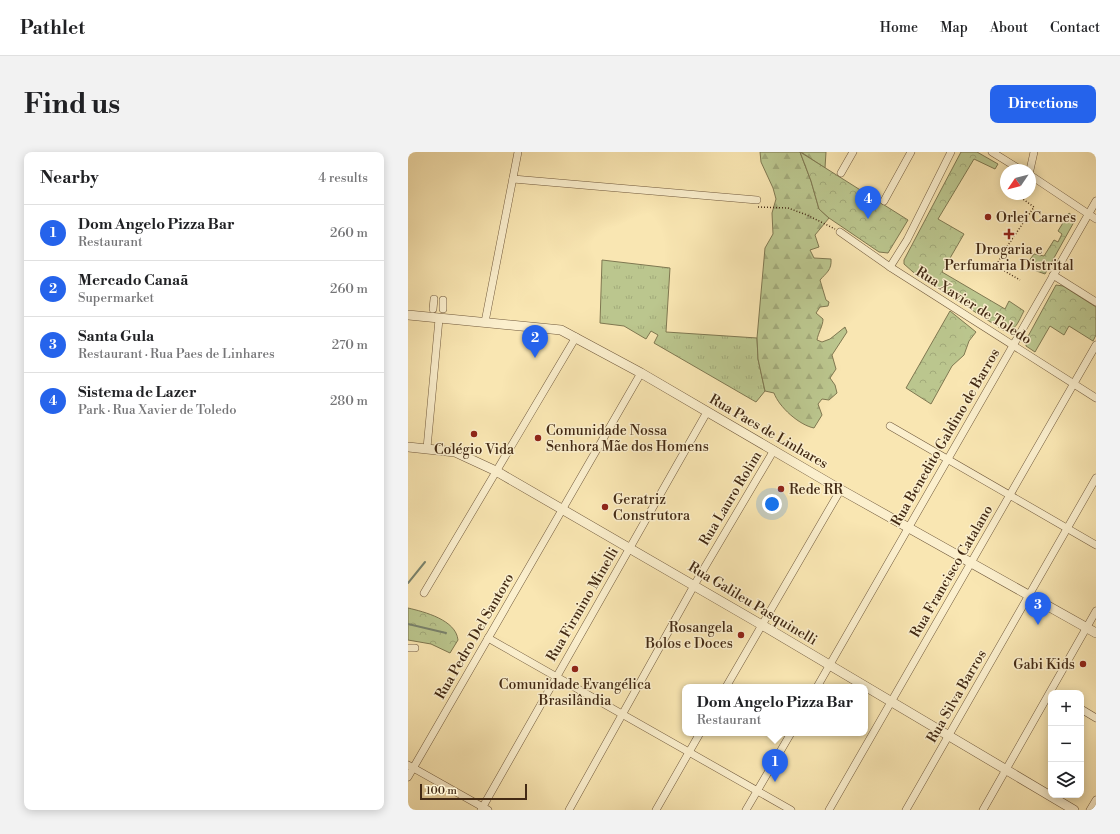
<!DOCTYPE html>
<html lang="en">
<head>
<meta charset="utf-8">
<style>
  :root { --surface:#fff; --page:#f2f2f2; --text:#202124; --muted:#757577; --line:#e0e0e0; --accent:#2563eb }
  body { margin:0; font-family:"Libre Bodoni",serif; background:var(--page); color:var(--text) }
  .controls { position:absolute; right:12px; bottom:12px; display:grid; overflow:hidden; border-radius:8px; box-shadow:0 2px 10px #0003 }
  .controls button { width:36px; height:36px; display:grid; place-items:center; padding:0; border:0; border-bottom:1px solid var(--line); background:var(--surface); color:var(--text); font:20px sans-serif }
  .compass { position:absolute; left:592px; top:12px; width:36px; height:36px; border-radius:50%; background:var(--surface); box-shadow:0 2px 10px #0003; rotate:235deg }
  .scale { position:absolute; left:12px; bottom:10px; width:107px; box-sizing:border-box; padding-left:4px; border:2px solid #432a14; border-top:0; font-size:11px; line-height:14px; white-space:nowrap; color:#432a14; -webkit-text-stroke:3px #fbefcd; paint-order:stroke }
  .you { position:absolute; left:364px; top:352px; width:14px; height:14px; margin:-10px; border:3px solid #fff; border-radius:50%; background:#1a73e8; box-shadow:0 0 0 6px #1a73e833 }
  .badge { display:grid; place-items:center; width:26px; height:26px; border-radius:50%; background:var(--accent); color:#fff; font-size:13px; font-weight:700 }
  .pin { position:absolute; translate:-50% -33px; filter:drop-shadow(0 1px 2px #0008) }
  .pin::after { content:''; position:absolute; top:21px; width:14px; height:12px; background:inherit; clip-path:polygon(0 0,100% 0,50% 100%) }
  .popup { position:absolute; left:274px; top:532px; width:186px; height:52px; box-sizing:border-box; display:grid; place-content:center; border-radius:8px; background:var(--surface); filter:drop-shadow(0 1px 3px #0005); font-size:13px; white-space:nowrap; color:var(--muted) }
  .popup b { font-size:15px; color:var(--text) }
  .popup::after { content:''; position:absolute; left:50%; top:100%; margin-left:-8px; border:8px solid transparent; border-top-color:var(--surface) }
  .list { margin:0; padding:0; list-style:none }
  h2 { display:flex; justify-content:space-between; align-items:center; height:52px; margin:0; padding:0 16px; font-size:17px }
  h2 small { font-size:13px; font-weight:400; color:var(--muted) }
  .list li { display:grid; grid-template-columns:26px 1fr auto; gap:12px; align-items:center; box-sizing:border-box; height:56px; padding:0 16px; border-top:1px solid var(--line) }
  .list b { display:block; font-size:15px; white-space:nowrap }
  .list p { margin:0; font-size:13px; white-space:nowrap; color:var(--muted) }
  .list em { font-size:13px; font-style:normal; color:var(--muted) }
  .icon { flex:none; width:22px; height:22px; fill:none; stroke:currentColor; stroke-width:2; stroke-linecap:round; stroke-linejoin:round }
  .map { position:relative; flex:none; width:688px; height:658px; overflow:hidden; border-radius:8px }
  header { display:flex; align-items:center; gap:24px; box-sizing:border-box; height:56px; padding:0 20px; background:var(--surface); border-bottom:1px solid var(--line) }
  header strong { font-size:19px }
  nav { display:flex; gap:22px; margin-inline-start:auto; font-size:14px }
  .intro { display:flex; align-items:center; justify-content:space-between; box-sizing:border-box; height:96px; padding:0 24px }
  h1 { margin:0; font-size:28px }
  .button { padding:10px 18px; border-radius:8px; background:var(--accent); color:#fff; font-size:14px; font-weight:700 }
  main { display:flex; gap:24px; padding:0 24px }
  aside { flex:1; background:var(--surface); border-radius:8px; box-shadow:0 2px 10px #0003 }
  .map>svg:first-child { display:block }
  .grass { fill:url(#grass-tufts); stroke:#7f7851 }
  .forest { fill:url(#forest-firs); stroke:#7f7851 }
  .park { fill:url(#park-crowns); stroke:#7f7851 }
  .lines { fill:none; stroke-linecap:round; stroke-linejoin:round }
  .stream { stroke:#7a846e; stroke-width:2 }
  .minor-casing { stroke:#70593c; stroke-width:8 }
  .tertiary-casing { stroke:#70593c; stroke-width:10 }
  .path { stroke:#432a14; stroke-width:1.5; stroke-dasharray:1 2; stroke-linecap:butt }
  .minor { stroke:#fbefcd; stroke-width:7 }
  .tertiary { stroke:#fbefcd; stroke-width:9 }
  .poi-dot { fill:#8f2418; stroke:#fbefcd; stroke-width:1.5 }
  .labels { text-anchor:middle; stroke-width:3; stroke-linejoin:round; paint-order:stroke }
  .poi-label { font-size:14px; fill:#432a14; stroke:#fbefcd; text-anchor:start }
  .street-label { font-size:14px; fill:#432a14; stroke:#fbefcd }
</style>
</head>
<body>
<header>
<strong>Pathlet</strong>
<nav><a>Home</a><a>Map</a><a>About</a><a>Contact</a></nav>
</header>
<div class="intro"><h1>Find us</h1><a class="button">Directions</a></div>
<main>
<aside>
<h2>Nearby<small>4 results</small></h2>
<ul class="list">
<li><span class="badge">1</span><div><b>Dom Angelo Pizza Bar</b><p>Restaurant</p></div><em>260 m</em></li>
<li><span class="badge">2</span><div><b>Mercado Canaã</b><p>Supermarket</p></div><em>260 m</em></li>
<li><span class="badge">3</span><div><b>Santa Gula</b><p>Restaurant · Rua Paes de Linhares</p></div><em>270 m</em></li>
<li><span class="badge">4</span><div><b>Sistema de Lazer</b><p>Park · Rua Xavier de Toledo</p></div><em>280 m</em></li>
</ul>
</aside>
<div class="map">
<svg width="688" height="658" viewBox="0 0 688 658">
  <defs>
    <pattern id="grass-tufts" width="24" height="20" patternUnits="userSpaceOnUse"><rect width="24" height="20" fill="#bbc68e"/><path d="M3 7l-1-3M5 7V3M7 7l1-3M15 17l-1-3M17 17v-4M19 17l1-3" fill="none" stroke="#a2aa7a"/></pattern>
    <pattern id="forest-firs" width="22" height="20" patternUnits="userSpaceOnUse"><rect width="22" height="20" fill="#bbc68e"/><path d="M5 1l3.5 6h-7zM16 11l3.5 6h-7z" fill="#a2aa7a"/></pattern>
    <pattern id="park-crowns" width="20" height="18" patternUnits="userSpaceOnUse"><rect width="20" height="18" fill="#bbc68e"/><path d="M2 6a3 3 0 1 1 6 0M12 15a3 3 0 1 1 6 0" fill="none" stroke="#a2aa7a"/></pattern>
  </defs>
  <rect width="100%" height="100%" fill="#f9e6b2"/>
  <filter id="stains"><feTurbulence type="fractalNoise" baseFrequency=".005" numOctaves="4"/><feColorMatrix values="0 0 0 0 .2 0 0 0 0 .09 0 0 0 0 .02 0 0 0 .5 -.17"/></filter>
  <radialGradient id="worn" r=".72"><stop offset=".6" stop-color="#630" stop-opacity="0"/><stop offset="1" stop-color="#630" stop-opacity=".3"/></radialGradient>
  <polygon class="grass" points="194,108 262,116 258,180 349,186 350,207 357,239 348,250 246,191 250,183 243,179 238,187 216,174 192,171"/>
  <g class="forest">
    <path d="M352 0H392L403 29 411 57 421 66 407 83 411 95 402 98 406 106 423 107C424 118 418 121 412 128L418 148 421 150 420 154 412 155 408 161 415 167C415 174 410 181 409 188L414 190 422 187 437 175 439 180 424 203 428 217 422 226 427 233 429 241 421 248 414 247 410 252 414 263 406 276C391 273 371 255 366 241L357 239 350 207 349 186 357 96 365 82 364 61 368 47 365 36 353 10Z"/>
    <polygon points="393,0 418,0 417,16"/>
  </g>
  <g class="park">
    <polygon points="392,0 500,68 480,101 471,100 421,66 411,57 403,29"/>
    <path d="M553 0H569L590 12 587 17 566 7 530 67 556 82 534 120 597 157 601 149 616 159C611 168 607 182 595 178L505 120 496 112V108Z"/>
    <polygon points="661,61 666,65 666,70 637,122 620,116 620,110 626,102 636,104 646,88 650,90 654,82 650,79"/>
    <polygon points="648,133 655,134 688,155 688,183 685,189 661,174 656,183 642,174 627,200 618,194 618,188"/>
    <polygon points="542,159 568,180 561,189 556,203 544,214 523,252 498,236"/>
    <path d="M0 456C17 460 48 468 50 488L42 501 23 492 0 488Z"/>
  </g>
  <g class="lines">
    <g class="stream">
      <polyline points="0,431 17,410"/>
      <polyline points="0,472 38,481"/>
    </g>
    <g class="minor-casing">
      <g id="minor">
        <polyline points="584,0 613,18"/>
        <polyline points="622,18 626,0"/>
        <polyline points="433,21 445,0"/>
        <polyline points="622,23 688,67"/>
        <polyline points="105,27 349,48"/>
        <polyline points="476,49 503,0"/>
        <polyline points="432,80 482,115 688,246"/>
        <polyline points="482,115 499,88 543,0"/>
        <polyline points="645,123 688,150"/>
        <polyline points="25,157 26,147"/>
        <polyline points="35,157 35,148"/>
        <polyline points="77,170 110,0"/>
        <polyline points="482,274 688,393"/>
        <polyline points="19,296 31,167"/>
        <polyline points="16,441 168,185"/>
        <polyline points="80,486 383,658"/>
        <polyline points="0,496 7,496"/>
        <polyline points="318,535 433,337"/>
        <polyline points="409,535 688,49"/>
        <polyline points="673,557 688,566"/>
        <polyline points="0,613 80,658"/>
        <polyline points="0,625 233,221"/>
        <polyline points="73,658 299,260"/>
        <polyline points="161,658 288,430 366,298"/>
        <polyline points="248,658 292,581"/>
        <polyline points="338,658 383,581"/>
        <polyline points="421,658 688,193"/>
        <polyline points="498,658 688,326"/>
        <polyline points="575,658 688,459"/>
        <polyline points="682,658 688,648"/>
      </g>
    </g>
    <g class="tertiary-casing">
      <g id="tertiary">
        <polyline points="0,163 153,178 233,221 428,335 688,481"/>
        <polyline points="0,295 47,300 88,319 354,473 666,658"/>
      </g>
    </g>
    <g class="path">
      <polyline points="596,33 598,35"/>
      <polyline points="608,42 626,55 596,99 588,114 612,128"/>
      <polyline points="350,55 380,56 399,63 427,77"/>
    </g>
    <use href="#minor" class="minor"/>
    <use href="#tertiary" class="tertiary"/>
  </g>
  <g class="poi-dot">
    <circle cx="580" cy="65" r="4"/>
    <path d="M599 76h4v4h4v4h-4v4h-4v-4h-4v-4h4z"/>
    <circle cx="66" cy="282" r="4"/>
    <circle cx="130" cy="286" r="4"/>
    <circle cx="373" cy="337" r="4"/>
    <circle cx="197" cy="355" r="4"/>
    <circle cx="333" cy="483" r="4"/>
    <circle cx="675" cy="512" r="4"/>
    <circle cx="167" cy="517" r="4"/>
  </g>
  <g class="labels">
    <g class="poi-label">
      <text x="588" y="70">Orlei Carnes</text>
      <text x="601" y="102" text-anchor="middle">Drogaria e<tspan x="601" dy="16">Perfumaria Distrital</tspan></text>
      <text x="138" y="283">Comunidade Nossa<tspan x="138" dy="16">Senhora Mãe dos Homens</tspan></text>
      <text x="66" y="302" text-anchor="middle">Colégio Vida</text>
      <text x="381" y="342">Rede RR</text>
      <text x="205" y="352">Geratriz<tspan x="205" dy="16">Construtora</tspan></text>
      <text x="325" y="480" text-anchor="end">Rosangela<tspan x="325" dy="16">Bolos e Doces</tspan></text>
      <text x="667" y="517" text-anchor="end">Gabi Kids</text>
      <text x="167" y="537" text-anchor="middle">Comunidade Evangélica<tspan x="167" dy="16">Brasilândia</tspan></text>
    </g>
    <g class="street-label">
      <text transform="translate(566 153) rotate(32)" y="5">Rua Xavier de Toledo</text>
      <text transform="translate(361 279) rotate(30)" y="5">Rua Paes de Linhares</text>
      <text transform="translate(537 285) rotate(-60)" y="5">Rua Benedito Galdino de Barros</text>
      <text transform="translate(322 346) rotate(-59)" y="5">Rua Lauro Rolim</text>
      <text transform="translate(543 419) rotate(-60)" y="5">Rua Francisco Catalano</text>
      <text transform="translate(345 451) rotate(31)" y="5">Rua Galileu Pasquinelli</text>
      <text transform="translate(174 452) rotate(-60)" y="5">Rua Firmino Minelli</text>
      <text transform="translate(66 484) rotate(-60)" y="5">Rua Pedro Del Santoro</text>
      <text transform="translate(548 544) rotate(-60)" y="5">Rua Silva Barros</text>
    </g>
  </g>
  <rect width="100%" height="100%" filter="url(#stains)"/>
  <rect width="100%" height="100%" fill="url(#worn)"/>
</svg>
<div class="controls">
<button>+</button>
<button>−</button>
<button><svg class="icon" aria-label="layers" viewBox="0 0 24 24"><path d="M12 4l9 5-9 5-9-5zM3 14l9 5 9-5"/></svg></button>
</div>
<svg class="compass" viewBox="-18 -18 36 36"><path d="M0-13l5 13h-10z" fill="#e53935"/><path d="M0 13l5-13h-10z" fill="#757577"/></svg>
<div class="scale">100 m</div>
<div class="you"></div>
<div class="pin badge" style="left:367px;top:630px">1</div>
<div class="popup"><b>Dom Angelo Pizza Bar</b>Restaurant</div>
<div class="pin badge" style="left:127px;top:206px">2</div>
<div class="pin badge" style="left:630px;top:473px">3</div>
<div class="pin badge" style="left:460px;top:67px">4</div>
</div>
</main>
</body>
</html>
